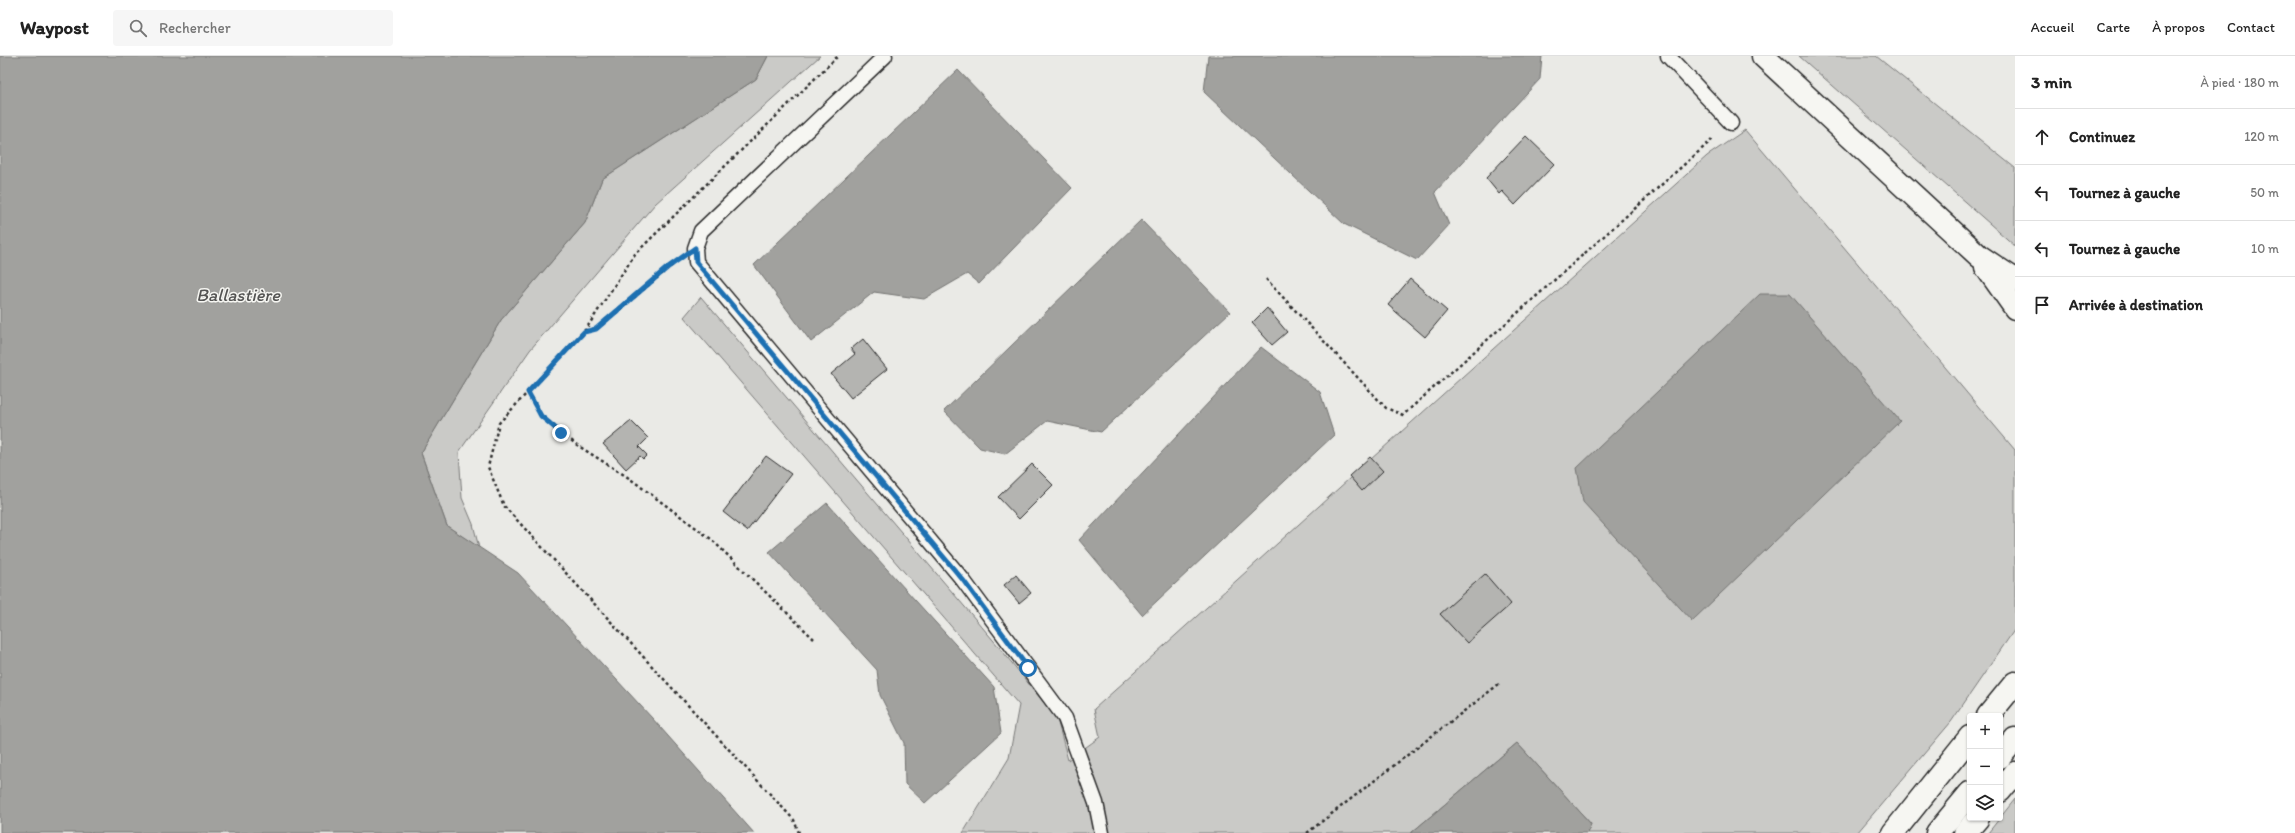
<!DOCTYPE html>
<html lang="fr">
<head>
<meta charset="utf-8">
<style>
  :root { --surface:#fff; --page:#f6f6f6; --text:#222; --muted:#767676; --line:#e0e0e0 }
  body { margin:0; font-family:Itim,sans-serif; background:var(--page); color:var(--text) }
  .controls { position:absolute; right:12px; bottom:12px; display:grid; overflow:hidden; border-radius:4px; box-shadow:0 1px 3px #0004 }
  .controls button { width:36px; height:36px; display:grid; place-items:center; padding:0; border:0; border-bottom:1px solid var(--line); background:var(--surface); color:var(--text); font:20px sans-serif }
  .stop { position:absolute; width:12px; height:12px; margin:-9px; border:3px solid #1f6fb2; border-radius:50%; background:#fff }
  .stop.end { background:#1f6fb2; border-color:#fff; box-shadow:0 1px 4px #0008 }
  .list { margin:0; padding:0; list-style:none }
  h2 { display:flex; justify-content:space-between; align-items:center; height:52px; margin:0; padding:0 16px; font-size:17px }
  h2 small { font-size:13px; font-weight:400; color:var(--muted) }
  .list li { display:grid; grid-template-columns:26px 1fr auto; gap:12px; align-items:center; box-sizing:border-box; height:56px; padding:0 16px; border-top:1px solid var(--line) }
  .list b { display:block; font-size:15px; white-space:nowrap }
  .list em { font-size:13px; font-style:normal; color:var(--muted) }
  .icon { flex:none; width:22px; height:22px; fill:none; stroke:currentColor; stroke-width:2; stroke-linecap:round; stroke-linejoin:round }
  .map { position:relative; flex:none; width:2015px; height:777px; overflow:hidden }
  header { display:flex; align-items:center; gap:24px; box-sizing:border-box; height:56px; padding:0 20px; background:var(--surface); border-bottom:1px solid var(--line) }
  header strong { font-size:19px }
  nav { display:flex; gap:22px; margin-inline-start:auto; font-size:14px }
  .search { width:280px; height:36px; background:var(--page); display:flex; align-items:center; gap:10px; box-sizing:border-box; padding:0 14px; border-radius:4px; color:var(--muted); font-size:15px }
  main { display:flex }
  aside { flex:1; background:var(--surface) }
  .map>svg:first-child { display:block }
  .green { fill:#cacac7; stroke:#7a7a79 }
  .water { fill:#a1a19e; stroke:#727270 }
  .building { fill:#b4b4b1; stroke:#2b2b2b }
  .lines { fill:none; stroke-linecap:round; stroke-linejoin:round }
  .service-casing { stroke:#2b2b2b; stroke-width:17 }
  .secondary-casing { stroke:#2b2b2b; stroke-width:25 }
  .trunk-casing { stroke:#2b2b2b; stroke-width:25 }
  .path { stroke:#2b2b2b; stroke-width:2.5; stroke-dasharray:3 3; stroke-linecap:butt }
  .service { stroke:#f6f6f2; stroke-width:14 }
  .secondary { stroke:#f6f6f2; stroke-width:22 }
  .trunk { stroke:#f6f6f2; stroke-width:22 }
  .route { stroke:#1f6fb2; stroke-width:5 }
  .labels { text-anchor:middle; stroke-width:3; stroke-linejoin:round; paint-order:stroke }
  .water-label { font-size:18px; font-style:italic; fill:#545453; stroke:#f6f6f2 }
</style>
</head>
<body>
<header>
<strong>Waypost</strong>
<div class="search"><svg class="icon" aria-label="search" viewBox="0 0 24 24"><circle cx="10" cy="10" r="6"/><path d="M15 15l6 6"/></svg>Rechercher</div>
<nav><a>Accueil</a><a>Carte</a><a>À propos</a><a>Contact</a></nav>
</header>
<main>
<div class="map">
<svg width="2015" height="777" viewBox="0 0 2015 777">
  <rect width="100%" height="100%" fill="#eaeae6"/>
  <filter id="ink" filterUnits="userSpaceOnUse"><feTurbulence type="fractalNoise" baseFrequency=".025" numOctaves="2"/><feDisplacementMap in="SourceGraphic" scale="8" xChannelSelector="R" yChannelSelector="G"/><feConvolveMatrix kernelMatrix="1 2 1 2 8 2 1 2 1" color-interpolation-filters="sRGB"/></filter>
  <g filter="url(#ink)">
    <g class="green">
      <polygon points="768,0 820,0 655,148 530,294 459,396 462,442 473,468 479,492 447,470 421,397 501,264 585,167 602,123 756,23"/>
      <polygon points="1799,0 1876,0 2015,112 2015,190"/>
      <polygon points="1745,74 2015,394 2015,573 1951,666 1857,777 1587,777 1591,768 1517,687 1411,777 963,777 1009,702 1019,649 684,261 701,241 999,591 1057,663 1068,704 1100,681 1094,653 1707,100"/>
      <polygon points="2015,743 2015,777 1988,777"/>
    </g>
    <g class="water">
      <polygon points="0,0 768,0 756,23 602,123 585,167 501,264 421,397 447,470 518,517 652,662 754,777 0,777"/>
      <polygon points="1208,0 1542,0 1540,23 1435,136 1449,169 1417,204 1344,168 1204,36"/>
      <polygon points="958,14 1072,132 979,228 967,218 924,243 874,236 811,286 754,209"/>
      <polygon points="1141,164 1230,256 1101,376 1047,365 1005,398 980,392 944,355"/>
      <polygon points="1760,238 1790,238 1900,365 1692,565 1583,446 1577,412"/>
      <polygon points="1261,291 1320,336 1334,379 1142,559 1079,484"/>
      <polygon points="827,447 994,631 1001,677 925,747 905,728 904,687 880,639 877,614 769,496"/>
      <polygon points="1517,687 1591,768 1587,777 1411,777"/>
    </g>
    <g class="building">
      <polygon points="1526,80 1555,108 1515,149 1502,135 1499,138 1486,122"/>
      <polygon points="1410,223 1447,255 1425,281 1388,249"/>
      <polygon points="1267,252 1287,276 1272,289 1252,267"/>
      <polygon points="863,283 887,313 851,342 831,318 855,298 851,293"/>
      <polygon points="631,365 648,382 639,391 647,399 643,403 640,400 626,413 603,388"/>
      <polygon points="766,400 791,418 747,475 723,456"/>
      <polygon points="1370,401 1383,415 1362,435 1349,420"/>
      <polygon points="1032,408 1053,429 1019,463 998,441"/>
      <polygon points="1485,518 1511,548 1467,587 1440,558"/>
      <polygon points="1016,519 1031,537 1019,547 1004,529"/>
    </g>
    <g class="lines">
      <g class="service-casing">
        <g id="service">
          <polyline points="885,0 701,175 695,192 696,206 963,524 1065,662 1096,747 1102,777"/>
          <polyline points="1668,0 1731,67"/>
        </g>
      </g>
      <g class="secondary-casing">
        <g id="secondary">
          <polyline points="1763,0 1979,200 2015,224"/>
          <polyline points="1986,211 2015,252"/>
        </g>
      </g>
      <g class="trunk-casing">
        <g id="trunk">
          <polyline points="1988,660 2015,627"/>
          <polyline points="2000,701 2015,683"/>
          <polyline points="2000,735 2015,717"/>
          <polyline points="1893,777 1970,681"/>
          <polyline points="1937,777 1970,737"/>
          <polyline points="1965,777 1978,762"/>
        </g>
      </g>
      <g class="path">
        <polyline points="1266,223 1386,352 1403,359 1714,82"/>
        <polyline points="585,275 596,273 674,207"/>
        <polyline points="528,336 541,360 577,389 629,422 711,483 814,583"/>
        <polyline points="799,777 794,764 504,450 488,411 499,367 584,276 635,198 838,0"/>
        <polyline points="1307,777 1499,628"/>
      </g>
      <use href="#service" class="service"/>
      <use href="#secondary" class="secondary"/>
      <use href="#trunk" class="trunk"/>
    </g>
  </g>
  <g class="lines" filter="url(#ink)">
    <polyline class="route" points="561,377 541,360 528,336 584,276 596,273 667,212 695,192 696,206 963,524 1028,612"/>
  </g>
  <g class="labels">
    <g class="water-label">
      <text x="238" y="245">Ballastière</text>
    </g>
  </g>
</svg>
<div class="controls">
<button>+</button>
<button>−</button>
<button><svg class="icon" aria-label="layers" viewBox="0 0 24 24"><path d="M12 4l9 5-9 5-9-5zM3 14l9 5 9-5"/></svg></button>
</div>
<div class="stop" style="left:1028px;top:612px"></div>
<div class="stop end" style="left:561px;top:377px"></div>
</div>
<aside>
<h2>3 min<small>À pied · 180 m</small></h2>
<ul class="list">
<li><svg class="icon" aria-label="ahead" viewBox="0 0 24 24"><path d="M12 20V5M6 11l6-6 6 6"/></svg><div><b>Continuez</b></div><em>120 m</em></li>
<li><svg class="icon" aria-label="left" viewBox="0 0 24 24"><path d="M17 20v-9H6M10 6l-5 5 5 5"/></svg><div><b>Tournez à gauche</b></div><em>50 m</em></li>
<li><svg class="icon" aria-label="left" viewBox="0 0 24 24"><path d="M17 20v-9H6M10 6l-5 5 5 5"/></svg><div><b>Tournez à gauche</b></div><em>10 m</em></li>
<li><svg class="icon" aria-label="arrive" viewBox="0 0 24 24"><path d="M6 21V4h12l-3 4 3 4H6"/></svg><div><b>Arrivée à destination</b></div></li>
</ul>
</aside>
</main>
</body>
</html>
